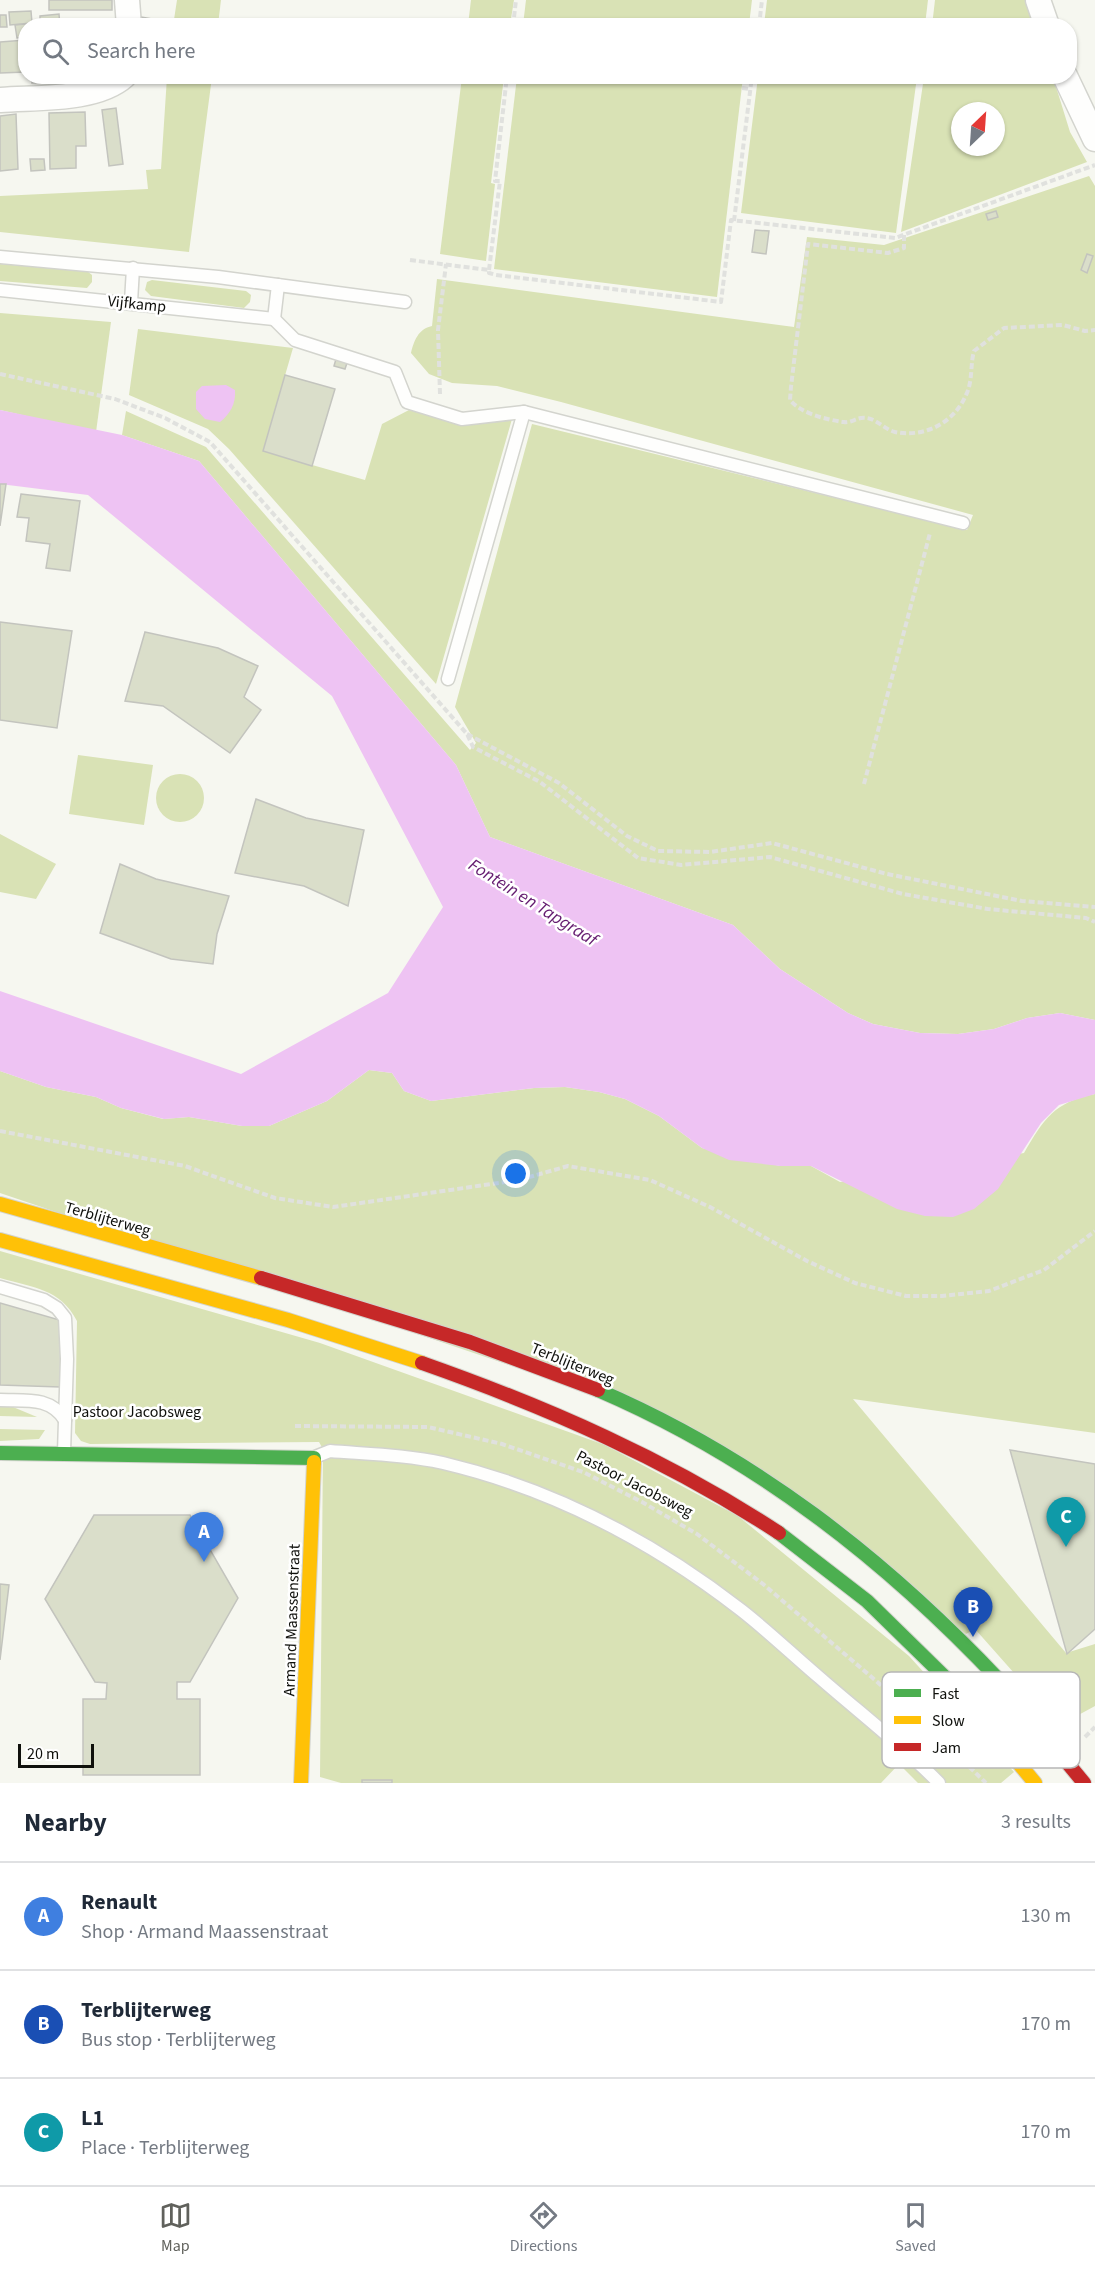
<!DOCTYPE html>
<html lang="en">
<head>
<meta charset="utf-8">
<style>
  :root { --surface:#fff; --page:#f6f6f7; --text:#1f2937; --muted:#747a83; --line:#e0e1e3; --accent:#60615c }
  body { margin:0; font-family:"Source Sans 3",sans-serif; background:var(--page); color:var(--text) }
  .compass { position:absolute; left:951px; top:102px; width:54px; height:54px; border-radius:50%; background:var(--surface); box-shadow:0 2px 4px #0004; rotate:25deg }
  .scale { position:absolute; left:18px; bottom:15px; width:76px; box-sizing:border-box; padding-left:6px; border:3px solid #0f100c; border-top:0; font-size:16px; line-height:21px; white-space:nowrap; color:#0f100c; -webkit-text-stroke:4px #fff; paint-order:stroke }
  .you { position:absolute; left:516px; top:1174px; width:21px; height:21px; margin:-15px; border:4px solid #fff; border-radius:50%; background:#1a73e8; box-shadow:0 0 0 9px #1a73e833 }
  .badge { display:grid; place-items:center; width:39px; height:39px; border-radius:50%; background:var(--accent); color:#fff; font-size:20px; font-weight:700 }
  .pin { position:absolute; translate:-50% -50px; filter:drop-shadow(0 2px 3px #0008) }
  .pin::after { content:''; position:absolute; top:32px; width:21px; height:18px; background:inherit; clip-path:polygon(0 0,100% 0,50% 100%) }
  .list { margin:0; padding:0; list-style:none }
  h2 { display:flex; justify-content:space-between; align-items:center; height:78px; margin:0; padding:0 24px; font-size:26px }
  h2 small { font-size:20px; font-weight:400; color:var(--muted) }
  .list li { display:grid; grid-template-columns:39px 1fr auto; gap:18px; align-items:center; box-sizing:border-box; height:108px; padding:0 24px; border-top:2px solid var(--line) }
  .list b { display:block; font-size:22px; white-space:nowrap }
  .list p { margin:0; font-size:20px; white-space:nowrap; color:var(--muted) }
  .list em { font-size:20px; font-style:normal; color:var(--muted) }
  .icon { flex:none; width:33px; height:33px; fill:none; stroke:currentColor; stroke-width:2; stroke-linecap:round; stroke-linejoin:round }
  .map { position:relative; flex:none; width:1095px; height:1783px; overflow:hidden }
  .search { position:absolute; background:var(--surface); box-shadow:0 2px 4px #0004; left:18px; right:18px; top:18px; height:66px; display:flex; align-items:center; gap:15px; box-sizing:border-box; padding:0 21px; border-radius:24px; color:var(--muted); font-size:22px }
  .sheet { height:402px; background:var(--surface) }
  nav { display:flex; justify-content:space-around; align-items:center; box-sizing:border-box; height:84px; border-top:2px solid var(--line); background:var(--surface); font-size:16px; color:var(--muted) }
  nav a { display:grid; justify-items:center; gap:3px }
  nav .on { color:var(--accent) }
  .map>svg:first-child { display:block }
  .green { fill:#d9e2b5; fill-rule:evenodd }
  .water { fill:#eec3f3 }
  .building { fill:#dadeca; stroke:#c3c4be; stroke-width:1.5 }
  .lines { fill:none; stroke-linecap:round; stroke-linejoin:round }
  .lane-casing { stroke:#d3d4ce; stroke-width:15 }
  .street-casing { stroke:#d3d4ce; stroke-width:27 }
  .fast-casing { stroke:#d3d4ce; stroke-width:16 }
  .slow-casing { stroke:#d3d4ce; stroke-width:16 }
  .jam-casing { stroke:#d3d4ce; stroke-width:16 }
  .path { stroke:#e0e1de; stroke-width:4; stroke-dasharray:6 3; stroke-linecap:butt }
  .lane { stroke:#fefefd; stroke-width:12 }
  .street { stroke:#fefefd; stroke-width:24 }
  .fast { stroke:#4caf50; stroke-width:14 }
  .slow { stroke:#ffc107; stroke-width:14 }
  .jam { stroke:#c62828; stroke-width:14 }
  .labels { text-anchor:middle; stroke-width:5; stroke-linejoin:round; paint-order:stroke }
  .street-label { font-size:16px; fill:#0f100c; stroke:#fff }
  .water-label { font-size:18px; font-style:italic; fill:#641b6f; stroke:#fff }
  .key { fill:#fff; stroke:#b7b7b6; stroke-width:1.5 }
  .key-label { font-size:16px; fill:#0f100c }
</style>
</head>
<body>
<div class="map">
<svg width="1095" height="1783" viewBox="0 0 1095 1783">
  <rect width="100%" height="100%" fill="#f6f7f0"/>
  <g class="green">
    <polygon points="177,0 221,0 218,25 173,26"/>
    <polygon points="471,0 514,0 510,25 468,25"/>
    <polygon points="526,0 752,0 749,25 523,25"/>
    <polygon points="767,0 928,0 925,25 764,25"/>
    <polygon points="935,0 1029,0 1037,26 932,26"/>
    <polygon points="167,77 212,77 189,252 0,232 0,196 148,189 146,170 161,169"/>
    <polygon points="462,77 504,77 491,183 495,184 486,261 440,254"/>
    <polygon points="517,77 743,77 717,297 494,269"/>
    <polygon points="758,77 917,77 896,233 741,213"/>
    <path d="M924 77H1053L1070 132 1087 162 901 232ZM960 111H996V147H960Z"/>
    <path d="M1089 176 1095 186V1020L1060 1013 1027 1018 994 1029 958 1034 920 1033 873 1024 848 1013 780 969 733 925 490 837 456 765 199 461 122 435 126 411 206 447 470 750 476 743 455 707 532 424 967 530 973 515 561 402 497 386 452 383 429 374 411 353C414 341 418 329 432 326L437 279 794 327 807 237 884 245Z"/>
    <polygon points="0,264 87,271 92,275 92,282 87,288 0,281"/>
    <polygon points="152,280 246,291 251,295 250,302 244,308 151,296 145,290 147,282"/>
    <polygon points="0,313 111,322 96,432 0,410"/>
    <polygon points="138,329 293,348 263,451 365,480 382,424 409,410 462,425 512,419 436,684 229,449 208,429 129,395"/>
    <polygon points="78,755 153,765 144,825 69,814"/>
    <circle cx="180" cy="798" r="24"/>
    <polygon points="0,834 56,864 36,899 0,892"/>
    <path d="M369 1070 392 1073 404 1091 431 1101 534 1088 565 1087 599 1092 625 1099 659 1116 702 1148 780 1166H811L840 1182 1024 1153C1044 1119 1054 1102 1095 1094V1433L853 1399 1066 1653 1095 1644V1706L1060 1725 975 1629 966 1634 690 1426 0 1193V1071L46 1087 96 1097 121 1108 163 1119 189 1117 242 1126H269L327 1101Z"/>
    <path d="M0 1251 320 1343 605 1445 738 1516 909 1656 1014 1772 1001 1783H918L899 1764 881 1783H341L320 1777 323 1449 319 1442 90 1444 81 1441 75 1433 77 1321C60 1288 33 1288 0 1278Z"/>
    <polygon points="0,1407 13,1407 37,1417 0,1416"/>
    <polygon points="0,1429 45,1430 39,1439 0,1441"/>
  </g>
  <g class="water">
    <path d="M226 385 235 390C236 404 230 414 220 422L205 419 196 409V392L202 386Z"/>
    <polygon points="0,410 122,435 199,461 456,765 490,837 733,925 780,969 848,1013 873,1024 920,1033 958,1034 994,1029 1027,1018 1060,1013 1095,1020 1095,1094 1059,1105 1041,1123 998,1189 974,1209 953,1217 925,1216 897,1209 811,1166 780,1166 729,1160 702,1148 659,1116 625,1099 599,1092 565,1087 534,1088 431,1101 404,1091 392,1073 369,1070 327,1101 269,1126 242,1126 189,1117 164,1119 121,1108 96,1097 46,1087 0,1071 0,991 241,1074 388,993 443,907 332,696 88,495 0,484"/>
  </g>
  <g class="building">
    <rect x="49" y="0" width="63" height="10"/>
    <polygon points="31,11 32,23 10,25 9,12"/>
    <polygon points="59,14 60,26 40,26 40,16"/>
    <polygon points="0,15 6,15 7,27 0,27"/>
    <polygon points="141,17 174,23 174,26 139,26"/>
    <polygon points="36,23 36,26 26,26 26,37 17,38 15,25"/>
    <polygon points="25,40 26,72 0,73 0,42"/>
    <polygon points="32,76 52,76 52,82 32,83"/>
    <polygon points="116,108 123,164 109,166 102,110"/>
    <polygon points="85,112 86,146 76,146 76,168 50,169 49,113"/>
    <polygon points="16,114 18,169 0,171 0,116"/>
    <polygon points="30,159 44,159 45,170 31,171"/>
    <polygon points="996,211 998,217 988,220 986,214"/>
    <polygon points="755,230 769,231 766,254 752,252"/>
    <polygon points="1087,254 1093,256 1087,273 1081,270"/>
    <polygon points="336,359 347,363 345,369 334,366"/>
    <polygon points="285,375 335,389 312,466 263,451"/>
    <polygon points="0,484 6,484 0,526"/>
    <polygon points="21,494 80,501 70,571 46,568 50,544 26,541 29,518 17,517"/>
    <polygon points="0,622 72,631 57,728 0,720"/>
    <polygon points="145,632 218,648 258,666 244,697 261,710 230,753 163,706 125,701"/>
    <polygon points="256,799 306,818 364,830 348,906 304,886 235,873"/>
    <polygon points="120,864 156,879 229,896 217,934 213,964 171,959 100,933"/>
    <polygon points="0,1303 63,1321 60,1387 0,1385"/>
    <polygon points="1010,1450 1095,1464 1095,1629 1067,1654"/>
    <polygon points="94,1515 190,1515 238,1598 190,1682 177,1682 177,1699 200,1699 200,1775 83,1775 83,1699 106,1699 107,1683 95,1682 45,1599"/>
    <polygon points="0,1584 9,1585 0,1660"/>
    <rect x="362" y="1780" width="30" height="3"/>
  </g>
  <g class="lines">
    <g class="lane-casing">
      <g id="lane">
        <polyline points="0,257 218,277 405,302"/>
        <polyline points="0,290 274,319"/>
        <polyline points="131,302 133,268"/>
        <polyline points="274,319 295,340 395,372 407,402 462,419 524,412 963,523"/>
        <polyline points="274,319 278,285"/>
        <polyline points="448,679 524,412"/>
        <polyline points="0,1287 44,1300 57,1308 65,1318 67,1359 64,1452"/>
        <path d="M0 1400C25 1401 50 1396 65 1420"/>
        <path d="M315 1457 330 1451C367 1454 407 1455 443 1463 553 1489 652 1541 741 1610 768 1631 794 1656 820 1678 860 1713 902 1745 939 1783"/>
      </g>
    </g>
    <g class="street-casing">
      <g id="street">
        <polyline points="127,0 129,26"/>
        <polyline points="1038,0 1047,26"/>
        <polyline points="1065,76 1095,139"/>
        <path d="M0 100C37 97 96 101 124 76"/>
      </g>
    </g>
    <g class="fast-casing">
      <g id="fast">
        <path d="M598 1390C754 1457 884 1558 1000 1681"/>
        <polyline points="0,1453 314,1458 314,1462"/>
        <polyline points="779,1533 867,1601 959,1691"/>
      </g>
    </g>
    <g class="slow-casing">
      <g id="slow">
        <polyline points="0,1204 261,1278"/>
        <polyline points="0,1240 288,1320 422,1363"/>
        <polyline points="959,1691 1035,1783"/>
        <polyline points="301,1783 314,1462"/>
      </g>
    </g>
    <g class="jam-casing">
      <g id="jam">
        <polyline points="261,1278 470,1342 598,1390"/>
        <path d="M422 1363C547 1407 668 1460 779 1533"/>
        <polyline points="1000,1681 1084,1783"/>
      </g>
    </g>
    <g class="path">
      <polyline points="513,26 516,0"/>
      <polyline points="759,26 762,0"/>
      <polyline points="742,88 751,89"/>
      <polyline points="734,221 752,76"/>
      <path d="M904 235V248L888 253 808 244 791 387 790 400C800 413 827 420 844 422 850 423 855 419 861 418 875 416 883 429 895 432 924 438 954 423 966 395 973 381 970 365 974 351L1004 328 1063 325 1085 331 1095 330"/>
      <polyline points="410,260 489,270 489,273 496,275 721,302 731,220 895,238 1095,165"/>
      <polyline points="489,270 500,181 495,181 507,76"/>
      <polyline points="0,374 115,399 165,418 210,442 467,734 473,747 540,782 638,858 681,865 770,857 903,894 988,909 1086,918 1095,922"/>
      <polyline points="440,394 438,330 446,264"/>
      <polyline points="467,734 559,783 627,836 658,851 710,852 772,843 887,874 1022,901 1095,907"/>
      <polyline points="864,784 930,533"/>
      <polyline points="0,1131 185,1166 275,1198 333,1207 519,1180 568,1166 650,1180 710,1207 807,1261 855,1283 906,1296 942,1296 989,1291 1044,1270 1095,1231"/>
      <polyline points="295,1426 428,1427 502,1444 583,1472 642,1502 697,1534 763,1584 917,1716 986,1783"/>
      <polyline points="1085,1737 1095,1727"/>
    </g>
    <use href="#lane" class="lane"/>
    <use href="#street" class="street"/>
    <use href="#fast" class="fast"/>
    <use href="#slow" class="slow"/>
    <use href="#jam" class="jam"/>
  </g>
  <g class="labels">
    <g class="street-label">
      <text transform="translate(137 303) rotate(6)" y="6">Vijfkamp</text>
      <text transform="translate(108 1218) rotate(16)" y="6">Terblijterweg</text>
      <text transform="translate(573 1363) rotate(22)" y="6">Terblijterweg</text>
      <text x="137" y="1417">Pastoor Jacobsweg</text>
      <text transform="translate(635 1483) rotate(27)" y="6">Pastoor Jacobsweg</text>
      <text transform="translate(291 1620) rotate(-88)" y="6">Armand Maassenstraat</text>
    </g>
    <g class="water-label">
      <text transform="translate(533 902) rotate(32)" y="6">Fontein en Tapgraaf</text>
    </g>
  </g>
  <rect x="882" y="1672" width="198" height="96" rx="9" class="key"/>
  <rect x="894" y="1689" width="27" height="8" fill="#4caf50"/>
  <rect x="894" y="1716" width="27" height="8" fill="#ffc107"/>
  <rect x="894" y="1743" width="27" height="8" fill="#c62828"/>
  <g class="key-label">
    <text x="932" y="1699">Fast</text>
    <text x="932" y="1726">Slow</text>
    <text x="932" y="1753">Jam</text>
  </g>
</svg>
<svg class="compass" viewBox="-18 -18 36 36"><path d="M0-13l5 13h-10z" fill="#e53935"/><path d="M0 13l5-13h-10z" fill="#747a83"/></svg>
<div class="scale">20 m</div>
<div class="you"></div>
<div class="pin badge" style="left:204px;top:1562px;background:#3f7fe0">A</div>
<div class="pin badge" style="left:973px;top:1637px;background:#1a4fb4">B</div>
<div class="pin badge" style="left:1066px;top:1547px;background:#0f9aa8">C</div>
<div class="search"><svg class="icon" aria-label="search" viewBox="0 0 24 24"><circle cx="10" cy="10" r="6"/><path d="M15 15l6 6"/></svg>Search here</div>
</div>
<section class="sheet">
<h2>Nearby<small>3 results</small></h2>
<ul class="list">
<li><span class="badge" style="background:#3f7fe0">A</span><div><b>Renault</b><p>Shop · Armand Maassenstraat</p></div><em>130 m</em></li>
<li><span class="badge" style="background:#1a4fb4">B</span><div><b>Terblijterweg</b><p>Bus stop · Terblijterweg</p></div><em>170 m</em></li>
<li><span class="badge" style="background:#0f9aa8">C</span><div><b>L1</b><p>Place · Terblijterweg</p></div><em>170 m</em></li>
</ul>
</section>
<nav>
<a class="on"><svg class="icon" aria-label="map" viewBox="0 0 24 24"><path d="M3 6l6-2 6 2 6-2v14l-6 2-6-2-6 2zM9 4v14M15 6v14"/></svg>Map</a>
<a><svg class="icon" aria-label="directions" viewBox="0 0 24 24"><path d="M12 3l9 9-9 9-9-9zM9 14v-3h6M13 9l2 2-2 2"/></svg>Directions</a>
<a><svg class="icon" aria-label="saved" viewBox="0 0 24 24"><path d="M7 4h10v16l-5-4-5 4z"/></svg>Saved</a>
</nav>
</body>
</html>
